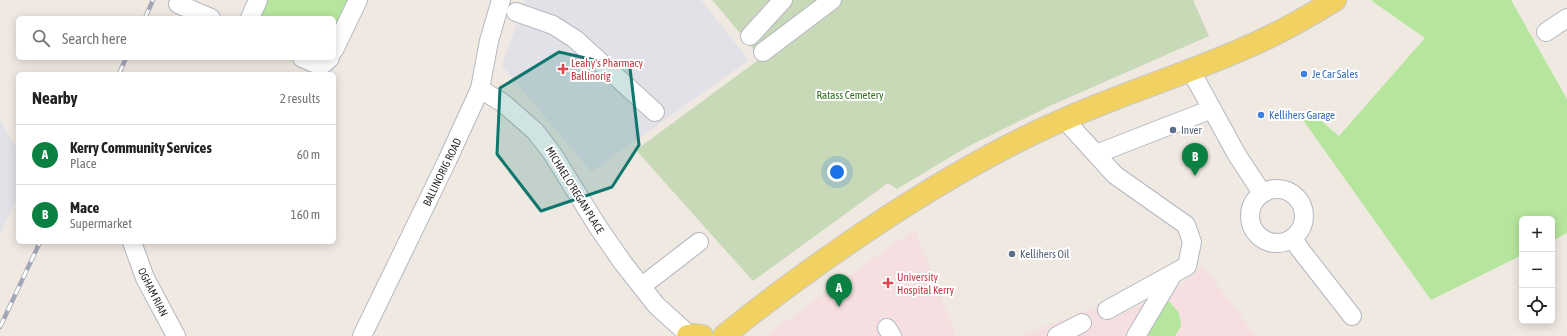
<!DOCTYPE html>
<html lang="en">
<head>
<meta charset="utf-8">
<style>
  :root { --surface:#fff; --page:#f2f2f2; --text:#222; --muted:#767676; --line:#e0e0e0; --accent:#0b8043 }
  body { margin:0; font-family:"Asap Condensed",sans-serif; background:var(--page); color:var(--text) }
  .controls { position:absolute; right:12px; bottom:12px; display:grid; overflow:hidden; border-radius:6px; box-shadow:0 2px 10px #0003 }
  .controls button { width:36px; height:36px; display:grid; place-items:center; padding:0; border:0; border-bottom:1px solid var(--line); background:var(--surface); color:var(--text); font:20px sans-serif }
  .you { position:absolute; left:837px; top:172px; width:14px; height:14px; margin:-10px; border:3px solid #fff; border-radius:50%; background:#1a73e8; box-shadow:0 0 0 6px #1a73e833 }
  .badge { display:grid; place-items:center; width:26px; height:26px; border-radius:50%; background:var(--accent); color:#fff; font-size:13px; font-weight:700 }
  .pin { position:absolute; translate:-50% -33px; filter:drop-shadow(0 1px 2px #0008) }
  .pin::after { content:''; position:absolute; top:21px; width:14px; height:12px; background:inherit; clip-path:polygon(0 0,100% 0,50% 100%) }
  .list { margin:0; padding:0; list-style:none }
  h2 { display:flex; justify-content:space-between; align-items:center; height:52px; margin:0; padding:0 16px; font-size:17px }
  h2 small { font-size:13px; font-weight:400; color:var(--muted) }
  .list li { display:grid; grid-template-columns:26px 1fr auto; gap:12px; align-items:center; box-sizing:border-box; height:60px; padding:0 16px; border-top:1px solid var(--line) }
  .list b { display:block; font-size:15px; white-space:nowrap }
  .list p { margin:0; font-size:13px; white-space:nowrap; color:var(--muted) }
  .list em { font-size:13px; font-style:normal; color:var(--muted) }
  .icon { flex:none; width:22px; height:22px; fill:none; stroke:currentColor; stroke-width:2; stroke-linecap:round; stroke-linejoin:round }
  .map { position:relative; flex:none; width:1567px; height:336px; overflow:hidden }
  .search { position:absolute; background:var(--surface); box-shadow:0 2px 10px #0003; left:16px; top:16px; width:320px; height:44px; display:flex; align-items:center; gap:10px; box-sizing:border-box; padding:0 14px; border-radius:6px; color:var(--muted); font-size:15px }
  .panel { position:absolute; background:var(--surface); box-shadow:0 2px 10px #0003; left:16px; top:72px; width:320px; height:172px; border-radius:6px }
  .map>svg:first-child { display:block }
  .industrial { fill:#e3e1e8 }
  .medical { fill:#f5dfe0 }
  .green { fill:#b6e59e }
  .cemetery { fill:#c8d9b8 }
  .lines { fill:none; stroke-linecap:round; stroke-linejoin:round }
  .minor-casing { stroke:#b4b7c1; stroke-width:20 }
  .major-casing { stroke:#c9c9c9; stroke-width:24 }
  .minor { stroke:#fff; stroke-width:18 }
  .major { stroke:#f2d163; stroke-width:22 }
  .rail-casing { stroke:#a3a6b8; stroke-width:4.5 }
  .rail { stroke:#fff; stroke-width:3; stroke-dasharray:9; stroke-linecap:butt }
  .marked { fill:#0f766e; fill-opacity:0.2; stroke:#0f766e; stroke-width:3; stroke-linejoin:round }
  .health-dot { fill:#e0444e; stroke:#fff; stroke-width:1.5 }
  .shop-dot { fill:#3f7fe0; stroke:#fff; stroke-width:1.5 }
  .service-dot { fill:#5c6f8a; stroke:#fff; stroke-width:1.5 }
  .labels { text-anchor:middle; stroke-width:4; stroke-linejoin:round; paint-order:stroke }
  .health-label { font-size:11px; fill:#be3a42; stroke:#fff; text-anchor:start }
  .shop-label { font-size:11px; fill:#366cbe; stroke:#fff; text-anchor:start }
  .park-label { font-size:11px; fill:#2c6e1b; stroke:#fff }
  .service-label { font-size:11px; fill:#4e5e75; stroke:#fff; text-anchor:start }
  .street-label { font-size:11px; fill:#2e2e2e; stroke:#fff }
</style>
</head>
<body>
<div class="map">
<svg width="1567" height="336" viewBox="0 0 1567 336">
  <rect width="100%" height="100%" fill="#efe9e1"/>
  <g class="industrial">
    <polygon points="525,0 701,0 749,60 591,172 502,66"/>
    <polygon points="0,120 18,151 18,197 0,234"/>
  </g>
  <g class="medical">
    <polygon points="915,229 956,336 765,336"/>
    <polygon points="1203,266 1256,336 1019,336 1111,302 1121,314 1180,285"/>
  </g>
  <g class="green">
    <polygon points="266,0 349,0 334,31 334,18 257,18"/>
    <polygon points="1373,0 1511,0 1567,99 1567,233 1552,241 1552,219 1522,219 1522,255 1431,300 1303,120 1312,113 1339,136 1425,38 1372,1"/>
    <polygon points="1168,300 1179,313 1181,326 1175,336 1145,336"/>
  </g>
  <polygon class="cemetery" points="712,0 1193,0 1209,36 1052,105 967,147 897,189 888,183 753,281 636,150 761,58"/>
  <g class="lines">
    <g class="minor-casing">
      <g id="minor">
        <polyline points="178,4 211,18"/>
        <polyline points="516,12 553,25 575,39 655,112"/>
        <polyline points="250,18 258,0"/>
        <polyline points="1546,32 1567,18"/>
        <polyline points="750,36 783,0"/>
        <polyline points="334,50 358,0"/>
        <polyline points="763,52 832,0"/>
        <polyline points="302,58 321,66 330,58"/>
        <polyline points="1190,69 1237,155 1262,193"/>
        <polyline points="480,89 503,103 535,131 552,153 598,227 623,263 656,305 689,335"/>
        <polyline points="1064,119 1115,175 1186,225 1192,242 1187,266 1107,310"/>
        <polyline points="1096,154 1212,109"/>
        <circle cx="1277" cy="216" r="27"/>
        <polyline points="1293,238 1299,248 1352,316"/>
        <polyline points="132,242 145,278 176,336"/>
        <polyline points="642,286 699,242"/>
        <polyline points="887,328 892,336"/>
        <polyline points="362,336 447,161 480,89 489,41 501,0"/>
        <polyline points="1057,336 1082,323"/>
        <polyline points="1136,336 1173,274"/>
      </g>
    </g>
    <g class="major-casing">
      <g id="major">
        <polyline points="688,336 693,335 702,336"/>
        <path d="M724 336C776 293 830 255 886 218 943 181 1002 146 1065 119 1124 93 1186 74 1245 48 1276 35 1306 18 1335 0"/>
      </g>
    </g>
    <use href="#minor" class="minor"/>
    <use href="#major" class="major"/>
    <g class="rail-casing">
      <g id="rail">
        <polyline points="145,18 153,0"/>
        <polyline points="119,74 126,58"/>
        <polyline points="0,327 40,242"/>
      </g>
    </g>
    <use href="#rail" class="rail"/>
  </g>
  <path class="marked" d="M559 52 630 68 639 145 612 187 541 211 497 154 500 88Z"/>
  <g class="health-dot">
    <path d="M561 63h4v4h4v4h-4v4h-4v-4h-4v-4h4z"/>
    <path d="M886 277h4v4h4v4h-4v4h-4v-4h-4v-4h4z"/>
  </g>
  <g class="shop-dot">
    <circle cx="1304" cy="74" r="4"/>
    <circle cx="1261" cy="115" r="4"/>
  </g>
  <g class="service-dot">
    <circle cx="1173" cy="130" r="4"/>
    <circle cx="1012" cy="254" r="4"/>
  </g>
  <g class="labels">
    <g class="health-label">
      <text x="571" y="67">Leahy's Pharmacy<tspan x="571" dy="13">Ballinorig</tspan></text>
      <text x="897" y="281">University<tspan x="897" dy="13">Hospital Kerry</tspan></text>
    </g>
    <g class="shop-label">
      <text x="1312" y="78">Je Car Sales</text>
      <text x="1269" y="119">Kellihers Garage</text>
    </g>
    <g class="park-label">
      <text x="850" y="99">Ratass Cemetery</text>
    </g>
    <g class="service-label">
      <text x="1181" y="134">Inver</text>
      <text x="1020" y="258">Kellihers Oil</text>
    </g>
    <g class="street-label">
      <text transform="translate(442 172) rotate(-64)" y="4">BALLINORIG ROAD</text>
      <text transform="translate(575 190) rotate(58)" y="4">MICHAEL O'REGAN PLACE</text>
      <text transform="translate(153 292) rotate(63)" y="4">OGHAM RIAN</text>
    </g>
  </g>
</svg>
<div class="controls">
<button>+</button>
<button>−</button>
<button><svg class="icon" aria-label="locate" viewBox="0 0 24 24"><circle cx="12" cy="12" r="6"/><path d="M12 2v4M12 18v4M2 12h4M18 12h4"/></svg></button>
</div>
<div class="you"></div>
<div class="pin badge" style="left:839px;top:307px">A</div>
<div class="pin badge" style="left:1195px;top:176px">B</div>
<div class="search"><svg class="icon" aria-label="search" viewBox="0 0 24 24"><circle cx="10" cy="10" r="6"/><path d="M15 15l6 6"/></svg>Search here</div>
<section class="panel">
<h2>Nearby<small>2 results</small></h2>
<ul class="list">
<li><span class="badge">A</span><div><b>Kerry Community Services</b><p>Place</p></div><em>60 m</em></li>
<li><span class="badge">B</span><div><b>Mace</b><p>Supermarket</p></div><em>160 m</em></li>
</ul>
</section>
</div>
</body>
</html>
